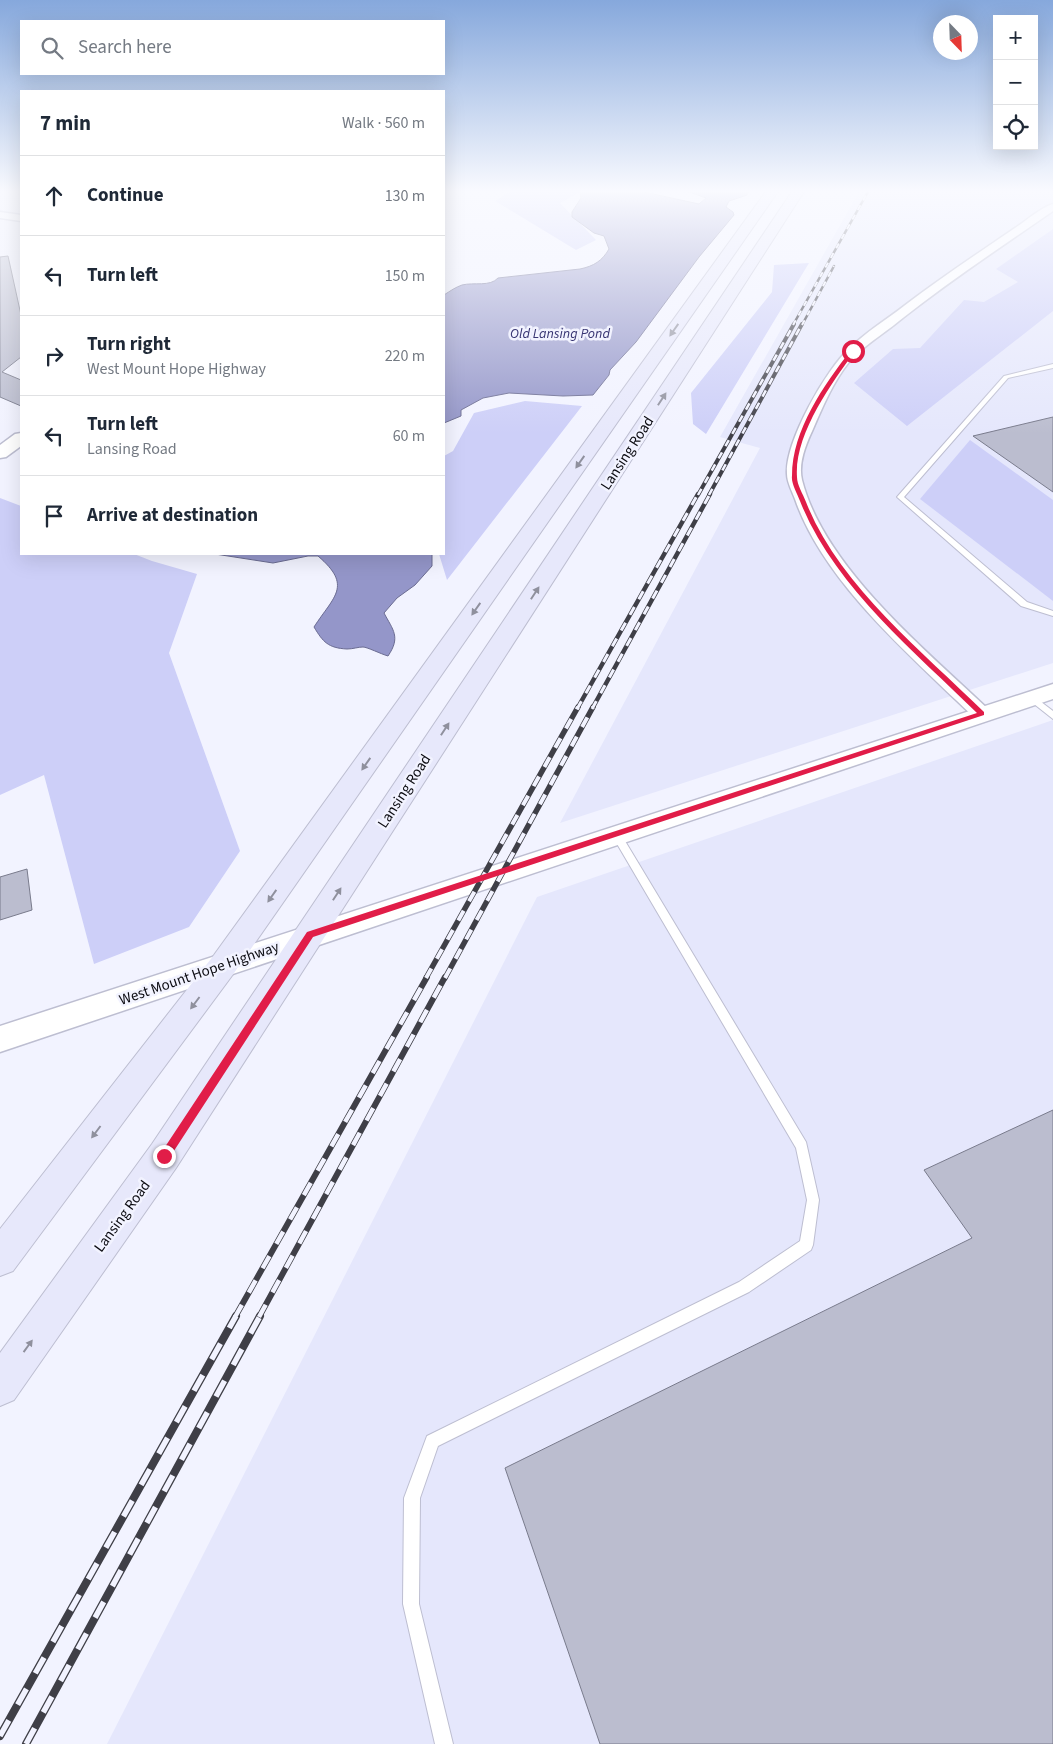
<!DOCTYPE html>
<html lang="en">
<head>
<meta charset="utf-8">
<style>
  :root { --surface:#fff; --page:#f6f6f7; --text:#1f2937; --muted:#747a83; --line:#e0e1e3 }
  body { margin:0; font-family:"Source Sans 3",sans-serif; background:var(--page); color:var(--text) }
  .controls { position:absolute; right:15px; top:15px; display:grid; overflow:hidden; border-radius:0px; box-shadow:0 5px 20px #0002 }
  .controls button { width:45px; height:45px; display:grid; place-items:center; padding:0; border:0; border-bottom:1px solid var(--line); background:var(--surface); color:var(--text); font:25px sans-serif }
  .compass { position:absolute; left:933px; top:15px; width:45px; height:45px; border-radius:50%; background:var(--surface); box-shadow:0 5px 20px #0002; rotate:157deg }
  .stop { position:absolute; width:15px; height:15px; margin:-11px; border:4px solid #e11d48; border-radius:50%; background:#fff }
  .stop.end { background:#e11d48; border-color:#fff; box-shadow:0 1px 5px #0008 }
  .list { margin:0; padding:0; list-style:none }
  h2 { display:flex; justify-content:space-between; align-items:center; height:65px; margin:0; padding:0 20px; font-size:21px }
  h2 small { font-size:16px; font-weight:400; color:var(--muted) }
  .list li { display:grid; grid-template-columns:32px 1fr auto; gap:15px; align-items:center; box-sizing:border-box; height:80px; padding:0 20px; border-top:1px solid var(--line) }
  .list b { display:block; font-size:19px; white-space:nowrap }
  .list p { margin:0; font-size:16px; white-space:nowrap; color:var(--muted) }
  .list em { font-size:16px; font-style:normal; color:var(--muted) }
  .icon { flex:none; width:28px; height:28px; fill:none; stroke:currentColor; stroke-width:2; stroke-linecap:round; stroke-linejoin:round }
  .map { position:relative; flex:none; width:1053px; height:1744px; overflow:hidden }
  .search { position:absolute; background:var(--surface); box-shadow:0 5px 20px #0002; left:20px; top:20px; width:425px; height:55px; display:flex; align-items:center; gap:12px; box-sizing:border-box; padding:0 18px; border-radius:0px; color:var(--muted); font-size:19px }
  .panel { position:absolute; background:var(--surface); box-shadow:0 5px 20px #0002; left:20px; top:90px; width:425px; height:465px; border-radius:0px }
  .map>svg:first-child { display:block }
  .built { fill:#e5e7fc }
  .green { fill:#cdcff8 }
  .water { fill:#9496c9; stroke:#6b6c92 }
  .building { fill:#bbbdcf; stroke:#797b8c }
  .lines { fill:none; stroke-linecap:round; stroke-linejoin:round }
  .service-casing { stroke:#bdbed1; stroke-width:2 }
  .minor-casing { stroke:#bdbed1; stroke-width:3 }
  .tertiary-casing { stroke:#bdbed1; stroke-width:3 }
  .secondary-casing { stroke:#bdbed1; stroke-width:2 }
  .service { fill:#fff; fill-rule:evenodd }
  .minor { fill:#fff; fill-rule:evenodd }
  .tertiary { fill:#fff; fill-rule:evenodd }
  .secondary { fill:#e7e8fb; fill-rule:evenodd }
  .rail-far5-casing { stroke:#3f3f47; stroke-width:2.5 }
  .rail-far4-casing { stroke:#3f3f47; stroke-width:4 }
  .rail-far3-casing { stroke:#3f3f47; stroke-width:4.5 }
  .rail-far2-casing { stroke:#3f3f47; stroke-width:5.5 }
  .rail-far1-casing { stroke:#3f3f47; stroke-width:6 }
  .rail-casing { stroke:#3f3f47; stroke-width:8 }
  .rail-far5 { stroke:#f2f3ff; stroke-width:2; stroke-dasharray:5.5; stroke-linecap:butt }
  .rail-far4 { stroke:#f2f3ff; stroke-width:2.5; stroke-dasharray:7; stroke-linecap:butt }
  .rail-far3 { stroke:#f2f3ff; stroke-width:3; stroke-dasharray:9; stroke-linecap:butt }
  .rail-far2 { stroke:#f2f3ff; stroke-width:4; stroke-dasharray:11; stroke-linecap:butt }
  .rail-far1 { stroke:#f2f3ff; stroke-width:4.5; stroke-dasharray:14; stroke-linecap:butt }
  .rail { stroke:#f2f3ff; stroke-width:5.5; stroke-dasharray:18; stroke-linecap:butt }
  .oneway { fill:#8f909d }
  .route { fill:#e11d48 }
  .labels { text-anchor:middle; stroke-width:5; stroke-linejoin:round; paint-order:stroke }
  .far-water-label { font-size:14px; font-style:italic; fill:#383573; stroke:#f2f3ff }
  .street-label { font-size:15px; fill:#0b0b11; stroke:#f2f3ff }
</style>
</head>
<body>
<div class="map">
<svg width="1053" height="1744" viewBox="0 0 1053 1744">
  <rect width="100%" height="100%" fill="#f2f3ff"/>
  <g class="built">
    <polygon points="860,190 1053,190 1053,663 560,823 760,448 720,437"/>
    <polygon points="1053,720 1053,1744 107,1744 537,897"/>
  </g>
  <g class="green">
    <polygon points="513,190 584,190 560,203 596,240 576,250 495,201"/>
    <polygon points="1053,229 1053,311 907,426 854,383 893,349 920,348 964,300 984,302 1018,282 996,269"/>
    <polygon points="809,263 706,434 693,424 691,393 772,292 774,265"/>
    <polygon points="525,401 582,406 447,580 439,554 444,554 444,456 453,451 474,413"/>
    <polygon points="970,440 1053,500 1053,601 920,499"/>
    <polygon points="0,498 21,506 21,554 134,554 152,561 197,574 169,653 240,851 189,927 94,964 44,775 0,795"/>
  </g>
  <g class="water">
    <path d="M593 190H635L699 204 706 198 684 190H749L747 195 729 201 726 207 733 212 734 215 699 257 636 342 610 370 609 375 593 395 563 396 509 393 483 398 461 410V416L444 423V295C450 291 456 287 462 285 474 282 490 287 498 278L580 269C594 266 602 261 609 249L604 236 594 233 572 217V212L581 198 580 191Z"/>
    <path d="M215 554H432V566L415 585 397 598 384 613C393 630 401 637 388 656 381 654 367 647 363 647 358 647 353 649 347 649 328 648 323 642 314 627 334 596 353 586 318 556H308L273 563Z"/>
  </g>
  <g class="building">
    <polygon points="8,256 21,315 21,357 2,372 21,380 21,406 0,397 0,257"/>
    <polygon points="1053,417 1053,492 973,436"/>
    <polygon points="27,869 32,910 0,920 0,877"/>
    <polygon points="1053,1110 1053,1744 600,1744 505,1468 972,1238 924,1170"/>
  </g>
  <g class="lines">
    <g class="service-casing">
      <g id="service">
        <polygon points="1053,364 1053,368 1008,378 904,497 1027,602 1053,611 1053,616 1021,606 897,497 1004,376"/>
        <polygon points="1032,695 1053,711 1053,719 1029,700 1028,698"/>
        <polygon points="616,830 619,831 806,1142 819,1200 813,1245 811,1250 749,1292 438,1446 420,1498 419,1604 453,1744 435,1744 403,1604 404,1498 427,1436 739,1282 800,1241 807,1200 796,1148 613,837 611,834 613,831"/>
      </g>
    </g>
    <g class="minor-casing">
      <g id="minor">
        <path d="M1053 204V211C1001 247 948 282 899 321 882 335 863 346 849 362 833 382 823 406 813 429 806 444 798 463 802 480 824 567 925 649 989 710L991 714 989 718 982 720 975 718C913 658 824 583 795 499 792 491 787 482 787 474 785 442 826 369 850 348 866 332 886 320 904 306 939 279 977 254 1015 228 1026 221 1040 208 1053 204Z"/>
        <polygon points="0,212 21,215 21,221 0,218"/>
      </g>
    </g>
    <g class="tertiary-casing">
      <g id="tertiary">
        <polygon points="21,433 21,446 6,457 0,458 0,445 15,434"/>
        <polygon points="1053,684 1053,699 0,1052 0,1026"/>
      </g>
    </g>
    <g class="secondary-casing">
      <g id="secondary">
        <polygon points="767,190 779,190 234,973 13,1271 0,1276 0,1229 214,955"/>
        <polygon points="793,190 805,190 176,1168 14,1400 0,1406 0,1353 152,1144"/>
      </g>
    </g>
    <use href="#service" class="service"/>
    <use href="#minor" class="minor"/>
    <use href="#tertiary" class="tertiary"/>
    <use href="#secondary" class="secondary"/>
    <g class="rail-far5-casing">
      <g id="rail-far5">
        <polyline points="793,325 869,190"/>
        <polyline points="802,325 834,266"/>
      </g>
    </g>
    <g class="rail-far4-casing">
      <g id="rail-far4">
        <polyline points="698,495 794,324"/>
        <polyline points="709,495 802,324"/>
      </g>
    </g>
    <g class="rail-far3-casing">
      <g id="rail-far3">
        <polyline points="577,709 698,494"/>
        <polyline points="592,709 710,494"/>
      </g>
    </g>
    <g class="rail-far2-casing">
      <g id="rail-far2">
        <polyline points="426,978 578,707"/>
        <polyline points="445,978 593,707"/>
      </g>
    </g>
    <g class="rail-far1-casing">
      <g id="rail-far1">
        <polyline points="235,1317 427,977"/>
        <polyline points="259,1317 445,977"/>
      </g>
    </g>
    <g class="rail-casing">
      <g id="rail">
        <polyline points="0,1736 236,1316"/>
        <polyline points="26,1744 260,1316"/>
      </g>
    </g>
    <use href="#rail-far5" class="rail-far5"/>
    <use href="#rail-far4" class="rail-far4"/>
    <use href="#rail-far3" class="rail-far3"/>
    <use href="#rail-far2" class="rail-far2"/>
    <use href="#rail-far1" class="rail-far1"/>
    <use href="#rail" class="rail"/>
  </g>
  <defs><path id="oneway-solid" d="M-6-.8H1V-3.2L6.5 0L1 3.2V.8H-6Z" transform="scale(1.25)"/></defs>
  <g class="oneway">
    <use href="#oneway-solid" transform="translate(674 330) rotate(125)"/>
    <use href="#oneway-solid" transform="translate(662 399) rotate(-57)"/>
    <use href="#oneway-solid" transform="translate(580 462) rotate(125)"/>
    <use href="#oneway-solid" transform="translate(535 593) rotate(-57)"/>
    <use href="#oneway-solid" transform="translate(476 609) rotate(125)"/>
    <use href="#oneway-solid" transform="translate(445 729) rotate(-57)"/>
    <use href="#oneway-solid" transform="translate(366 764) rotate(125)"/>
    <use href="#oneway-solid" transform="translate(337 894) rotate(-57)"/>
    <use href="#oneway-solid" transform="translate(272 896) rotate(125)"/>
    <use href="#oneway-solid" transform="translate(195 1003) rotate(127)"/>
    <use href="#oneway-solid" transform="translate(96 1132) rotate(127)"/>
    <use href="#oneway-solid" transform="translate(28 1346) rotate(-54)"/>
  </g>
  <linearGradient id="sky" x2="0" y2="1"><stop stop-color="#86a8dc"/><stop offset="0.44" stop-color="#f9faff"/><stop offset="1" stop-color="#f9faff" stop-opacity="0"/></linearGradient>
  <rect width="1053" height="434" fill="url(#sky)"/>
  <path class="route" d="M851 350 855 351C831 384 794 435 797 477 797 485 803 494 806 502 838 584 922 651 984 712V715L313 937 168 1160H161V1153L307 932 977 713C914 651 833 585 800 501 797 493 791 483 792 476 792 430 824 385 851 350Z"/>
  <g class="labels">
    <g class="far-water-label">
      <text x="560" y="338">Old Lansing Pond</text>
    </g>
    <g class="street-label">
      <text transform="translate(627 453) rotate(-57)" y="5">Lansing Road</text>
      <text transform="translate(404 791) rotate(-57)" y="5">Lansing Road</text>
      <text transform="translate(199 973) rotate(-19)" y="5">West Mount Hope Highway</text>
      <text transform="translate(122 1216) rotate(-54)" y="5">Lansing Road</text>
    </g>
  </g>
</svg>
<div class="controls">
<button>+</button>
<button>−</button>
<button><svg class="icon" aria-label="locate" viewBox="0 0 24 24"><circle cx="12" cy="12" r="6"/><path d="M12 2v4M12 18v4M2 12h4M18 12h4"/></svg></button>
</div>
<svg class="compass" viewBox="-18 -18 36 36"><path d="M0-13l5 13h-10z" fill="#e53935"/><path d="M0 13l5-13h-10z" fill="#747a83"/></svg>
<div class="stop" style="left:853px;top:351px"></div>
<div class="stop end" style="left:164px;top:1156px"></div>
<div class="search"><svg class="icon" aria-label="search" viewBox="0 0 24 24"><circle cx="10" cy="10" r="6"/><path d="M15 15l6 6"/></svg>Search here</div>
<section class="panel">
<h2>7 min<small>Walk · 560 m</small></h2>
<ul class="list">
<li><svg class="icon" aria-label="ahead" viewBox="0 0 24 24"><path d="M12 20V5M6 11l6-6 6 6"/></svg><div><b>Continue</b></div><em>130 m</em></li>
<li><svg class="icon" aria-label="left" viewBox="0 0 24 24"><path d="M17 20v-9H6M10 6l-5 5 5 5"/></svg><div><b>Turn left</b></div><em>150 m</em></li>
<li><svg class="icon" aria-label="right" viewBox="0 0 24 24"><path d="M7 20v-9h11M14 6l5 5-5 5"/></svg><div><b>Turn right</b><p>West Mount Hope Highway</p></div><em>220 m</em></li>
<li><svg class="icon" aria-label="left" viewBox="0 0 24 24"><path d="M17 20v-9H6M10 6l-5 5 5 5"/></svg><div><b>Turn left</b><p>Lansing Road</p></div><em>60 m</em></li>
<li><svg class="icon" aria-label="arrive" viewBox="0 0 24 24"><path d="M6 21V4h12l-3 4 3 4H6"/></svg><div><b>Arrive at destination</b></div></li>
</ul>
</section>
</div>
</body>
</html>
